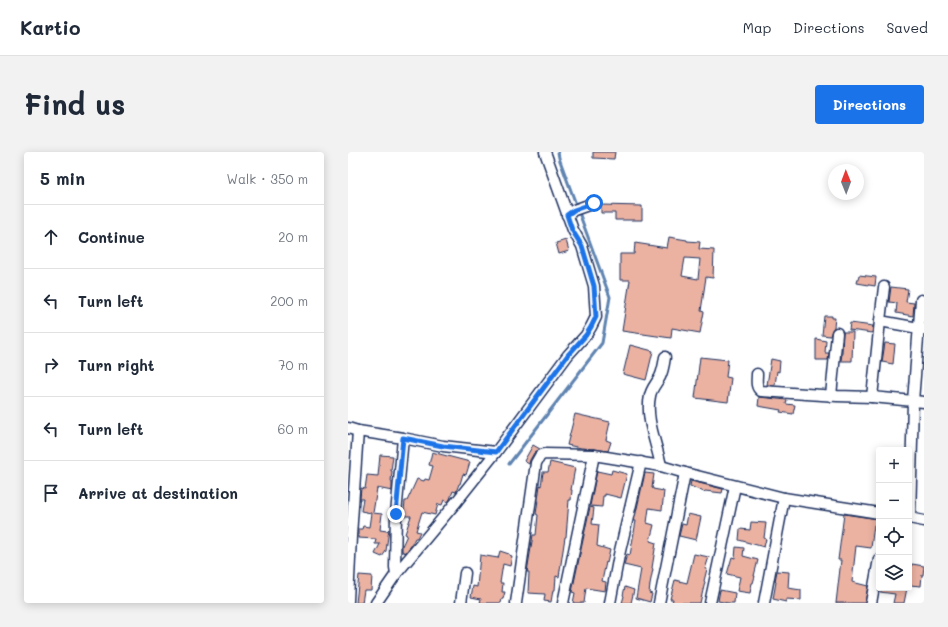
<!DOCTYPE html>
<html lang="en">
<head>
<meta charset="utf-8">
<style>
  :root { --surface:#fff; --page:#f2f2f3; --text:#1f2937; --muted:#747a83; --line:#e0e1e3; --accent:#1a73e8 }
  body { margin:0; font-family:Mali,sans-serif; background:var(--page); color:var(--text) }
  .controls { position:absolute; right:12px; bottom:12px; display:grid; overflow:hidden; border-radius:4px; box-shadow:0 2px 10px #0003 }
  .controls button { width:36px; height:36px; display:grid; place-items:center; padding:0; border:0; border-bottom:1px solid var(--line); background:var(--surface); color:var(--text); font:20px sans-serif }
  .compass { position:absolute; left:480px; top:12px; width:36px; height:36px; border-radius:50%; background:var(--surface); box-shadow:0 2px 10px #0003; rotate:359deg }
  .stop { position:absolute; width:12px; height:12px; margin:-9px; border:3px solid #1a73e8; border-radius:50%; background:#fff }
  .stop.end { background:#1a73e8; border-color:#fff; box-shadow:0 1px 4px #0008 }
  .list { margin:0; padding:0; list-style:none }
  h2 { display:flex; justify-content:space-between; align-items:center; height:52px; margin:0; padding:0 16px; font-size:17px }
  h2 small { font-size:13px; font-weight:400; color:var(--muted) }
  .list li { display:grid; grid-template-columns:26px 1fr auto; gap:12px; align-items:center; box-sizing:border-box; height:64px; padding:0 16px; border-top:1px solid var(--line) }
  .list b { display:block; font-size:15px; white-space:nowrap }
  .list em { font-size:13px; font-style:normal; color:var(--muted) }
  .icon { flex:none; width:22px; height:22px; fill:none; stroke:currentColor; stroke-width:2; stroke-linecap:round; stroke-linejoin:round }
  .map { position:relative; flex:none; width:576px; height:451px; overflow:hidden; border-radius:4px }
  header { display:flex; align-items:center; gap:24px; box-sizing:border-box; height:56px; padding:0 20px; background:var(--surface); border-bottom:1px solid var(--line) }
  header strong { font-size:19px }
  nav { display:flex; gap:22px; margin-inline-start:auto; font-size:14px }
  .intro { display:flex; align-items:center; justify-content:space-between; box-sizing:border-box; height:96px; padding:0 24px }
  h1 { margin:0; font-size:28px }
  .button { padding:10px 18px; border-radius:4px; background:var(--accent); color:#fff; font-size:14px; font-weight:700 }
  main { display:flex; gap:24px; padding:0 24px }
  aside { flex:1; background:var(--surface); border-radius:4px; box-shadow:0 2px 10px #0003 }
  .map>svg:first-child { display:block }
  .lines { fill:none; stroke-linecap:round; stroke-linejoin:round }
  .stream { stroke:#5f84b1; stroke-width:3 }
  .building { fill:#ebb2a2; stroke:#1b2f5e; fill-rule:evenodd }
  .minor-casing { stroke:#1b2f5e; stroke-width:13 }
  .minor { stroke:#fff; stroke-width:10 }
  .route { stroke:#1a73e8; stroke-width:5 }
</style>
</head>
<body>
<header>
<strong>Kartio</strong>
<nav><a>Map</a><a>Directions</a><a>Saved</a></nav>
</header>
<div class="intro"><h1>Find us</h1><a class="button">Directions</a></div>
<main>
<aside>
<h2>5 min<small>Walk · 350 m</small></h2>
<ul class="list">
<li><svg class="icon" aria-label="ahead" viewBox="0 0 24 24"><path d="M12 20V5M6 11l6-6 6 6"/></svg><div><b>Continue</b></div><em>20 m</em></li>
<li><svg class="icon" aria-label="left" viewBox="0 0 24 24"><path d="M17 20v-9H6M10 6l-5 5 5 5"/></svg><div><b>Turn left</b></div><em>200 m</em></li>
<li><svg class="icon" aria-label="right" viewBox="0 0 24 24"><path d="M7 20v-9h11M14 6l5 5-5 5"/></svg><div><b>Turn right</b></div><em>70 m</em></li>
<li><svg class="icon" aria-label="left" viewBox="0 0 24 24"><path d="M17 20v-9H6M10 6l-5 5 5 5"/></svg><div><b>Turn left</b></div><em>60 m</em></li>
<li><svg class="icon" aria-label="arrive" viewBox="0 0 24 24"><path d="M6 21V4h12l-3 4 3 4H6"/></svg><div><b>Arrive at destination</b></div></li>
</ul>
</aside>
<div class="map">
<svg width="576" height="451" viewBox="0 0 576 451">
  <rect width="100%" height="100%" fill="#fff"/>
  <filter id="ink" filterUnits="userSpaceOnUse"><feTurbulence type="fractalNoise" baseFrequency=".025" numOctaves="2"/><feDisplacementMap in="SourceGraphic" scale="8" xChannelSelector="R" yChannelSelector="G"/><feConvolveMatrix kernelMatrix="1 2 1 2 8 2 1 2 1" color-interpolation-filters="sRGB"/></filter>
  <g filter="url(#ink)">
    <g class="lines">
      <polyline class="stream" points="161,312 254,191 262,145 211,6 210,0"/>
    </g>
    <g class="building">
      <polygon points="245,0 267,0 266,7 245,6"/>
      <polygon points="253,53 294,54 294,68 267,68 267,61 253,61"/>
      <path d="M321 85 339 88V89L352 90 351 97 366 98 365 126 358 125 353 159 356 160 352 181 324 176 323 186 274 179 282 128H272V102H286L287 91 319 96ZM337 106 352 107 350 127 334 124Z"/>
      <polygon points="218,88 221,99 211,102 208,91"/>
      <polygon points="511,123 528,125 527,134 509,131"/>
      <polygon points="543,135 560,137 558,150 566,151 565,164 548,161 549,151 541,150"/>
      <polygon points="476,164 484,164 484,166 487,166 486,175 484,178 482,184 474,183"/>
      <polygon points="502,171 525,174 524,181 501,178"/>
      <polygon points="495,180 505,180 504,209 493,209 494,201"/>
      <polygon points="468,187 478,189 477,201 481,201 480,208 468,208"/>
      <polygon points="537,191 547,192 545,212 534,210"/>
      <polygon points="282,193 305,199 298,228 275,222"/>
      <polygon points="352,205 380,208 378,225 383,226 380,250 347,246"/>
      <polygon points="423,207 432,209 431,220 429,219 427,233 419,233"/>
      <polygon points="411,245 439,248 438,252 447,253 445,262 432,260 433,258 410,254"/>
      <polygon points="227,262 262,270 258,288 263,290 260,299 247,297 233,296 219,293"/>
      <polygon points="185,293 192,297 186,301 182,308 181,312 176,309"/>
      <polygon points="84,300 122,310 118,323 115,322 112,332 111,332 108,340 105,339 102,347 100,350 96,348 94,353 90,352 87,363 74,360 68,379 72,380 69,386 67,386 63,394 57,401 54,399 54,394 59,383 57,382 63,364 57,364 57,359 56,359 57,349 59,349 69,327 76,329 77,327 81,328 85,314 81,313"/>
      <polygon points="32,303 45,304 43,319 44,319 43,330 44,330 44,339 29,336 25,361 34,362 32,378 39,379 41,377 38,399 34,405 27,402 32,392 27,392 28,387 10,386 10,377 14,377 15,374 21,375 23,361 13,359 15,347 12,347 13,336 17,337 19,323 30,324"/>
      <polygon points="202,310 227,316 223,338 224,338 223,348 221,348 218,385 217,385 211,425 208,424 207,438 205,438 203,450 196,449 197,442 180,441 181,420 179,420 185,383 188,383 190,363 188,362 192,333 193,334 195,320 200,320"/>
      <polygon points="264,318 279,322 273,346 257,342 257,344 255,344 254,355 242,354 249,319 263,322"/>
      <polygon points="297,321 306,322 304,336 305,336 305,337 316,339 314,358 301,356 299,371 306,373 302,389 308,391 304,416 305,417 302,432 301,441 304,442 302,450 288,446 293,417 276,413 279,402 282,403 288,369 286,369 287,365"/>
      <polygon points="343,329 375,337 374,341 357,339 356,340 342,334"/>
      <polygon points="242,355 246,356 244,372 251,373 249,394 262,398 259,411 258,410 254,429 258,430 257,439 238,436 236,451 225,451 227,441 224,440"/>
      <polygon points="340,362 353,365 348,388 331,384 334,372 338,373"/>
      <polygon points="496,362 530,367 530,373 526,373 523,396 508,394 504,430 520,434 517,451 488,451 493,408 490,408"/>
      <polygon points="403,370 418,371 416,386 418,387 416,395 391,388 392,377 402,378"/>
      <polygon points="388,395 396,396 395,404 410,408 406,424 407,424 405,431 404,431 402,441 389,439 392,425 379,422 384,405 387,406"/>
      <polygon points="152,399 161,402 161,403 164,404 162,414 155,412 152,431 155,431 154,440 157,440 155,447 154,447 153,451 132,451 133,447 123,445 125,434 129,435 132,403 150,406"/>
      <polygon points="346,402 361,405 357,417 359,417 356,429 357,430 352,451 324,451 325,447 322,447 327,428 339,431"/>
      <polygon points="564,412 576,414 575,423 574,423 573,434 561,433 561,425"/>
      <polygon points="429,419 441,420 440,436 453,438 453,448 438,447 438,450 425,447 428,430 427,429"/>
      <polygon points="11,423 24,424 23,438 16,438 14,451 8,451"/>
      <polygon points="277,435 286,438 283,451 274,451 276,444 275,443"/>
      <polygon points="532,436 559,436 556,451 545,451 547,442 532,440"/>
      <polygon points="372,438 387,441 386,451 380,451 370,449"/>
    </g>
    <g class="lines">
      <g class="minor-casing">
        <g id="minor">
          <polyline points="219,63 226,58 246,51"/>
          <polyline points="536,135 532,169 576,177"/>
          <path d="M409 222C409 228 407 235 413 239L489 244 524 245 576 250"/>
          <polyline points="483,244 489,181"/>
          <polyline points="524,245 532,169"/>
          <polyline points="0,276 10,279 55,286 95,294 148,300"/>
          <path d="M313 314C309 292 297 267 302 244 303 237 308 232 312 225 315 219 316 212 317 205"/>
          <polyline points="561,366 576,369"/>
          <polyline points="562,366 565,249 573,148"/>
          <polyline points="48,422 47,415 48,362 55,286"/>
          <polyline points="0,449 3,384 10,279"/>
          <polyline points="28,451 48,422 109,349 148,300 220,203 238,183 243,175 248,165 246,134 234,94 225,78 197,0"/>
          <polyline points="113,451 117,421"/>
          <polyline points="168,451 188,311 192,304 196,302 246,303 313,314 337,321 436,346 531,361"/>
          <polyline points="215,451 246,303"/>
          <polyline points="262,451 271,403 293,310"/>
          <polyline points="311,451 337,321"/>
          <polyline points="362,451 387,334"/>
          <polyline points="416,451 436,346"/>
          <polyline points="523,451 531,407"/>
        </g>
      </g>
      <use href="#minor" class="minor"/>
    </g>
  </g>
  <g class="lines" filter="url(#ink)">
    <polyline class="route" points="48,362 55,286 95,294 148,300 220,203 238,183 243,175 248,165 246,134 234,94 224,78 219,63 226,58 246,51"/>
  </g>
</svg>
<div class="controls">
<button>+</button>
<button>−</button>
<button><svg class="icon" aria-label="locate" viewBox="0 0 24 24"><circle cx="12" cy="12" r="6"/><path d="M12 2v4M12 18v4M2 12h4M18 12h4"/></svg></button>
<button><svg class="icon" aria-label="layers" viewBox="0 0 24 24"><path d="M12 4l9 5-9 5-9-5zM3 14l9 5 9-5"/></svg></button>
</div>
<svg class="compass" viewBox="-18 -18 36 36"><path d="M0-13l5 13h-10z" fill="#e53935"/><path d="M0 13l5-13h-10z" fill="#747a83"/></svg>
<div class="stop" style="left:246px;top:51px"></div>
<div class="stop end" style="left:48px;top:362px"></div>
</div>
</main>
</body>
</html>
